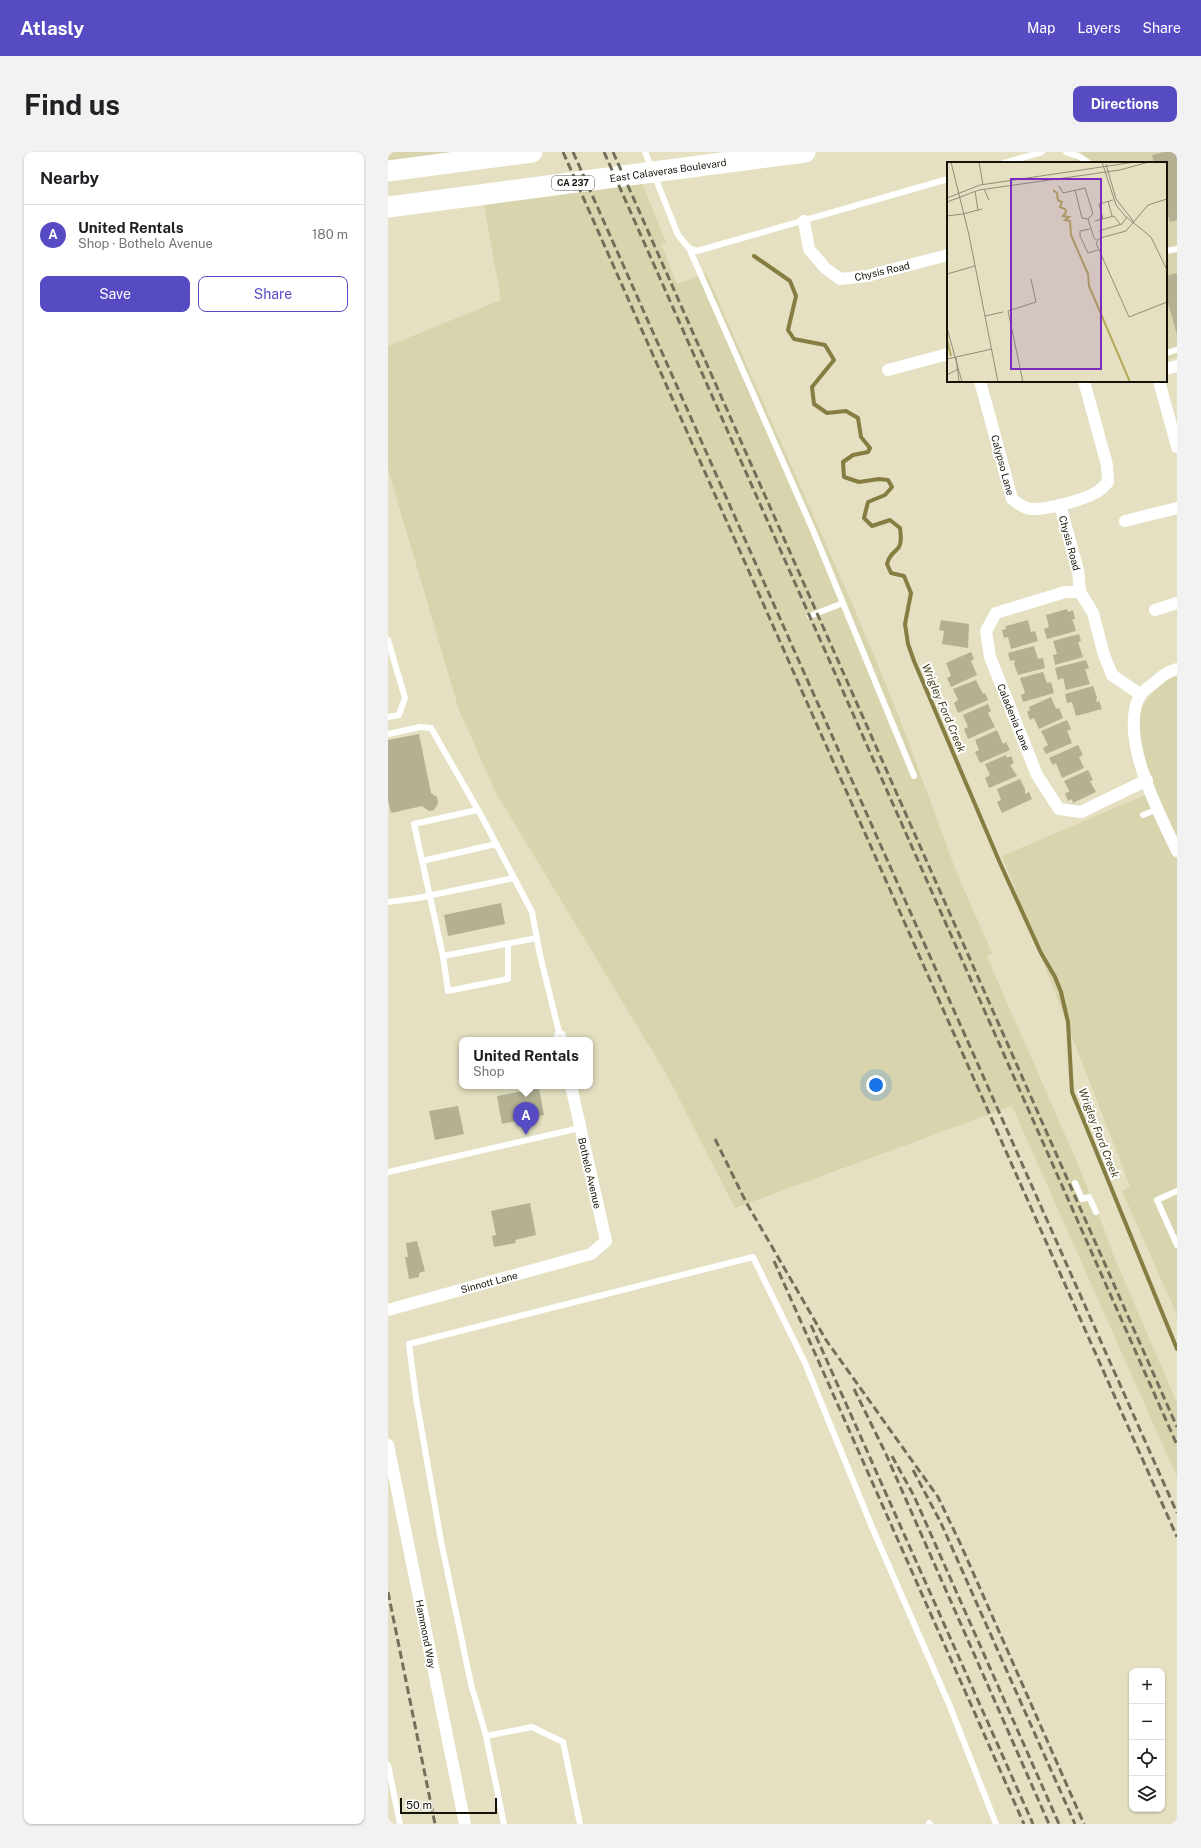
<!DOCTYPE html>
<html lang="en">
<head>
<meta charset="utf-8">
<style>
  :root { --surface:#fff; --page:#f2f2f2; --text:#202124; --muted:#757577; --line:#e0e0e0; --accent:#564bc3 }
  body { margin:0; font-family:"Public Sans",sans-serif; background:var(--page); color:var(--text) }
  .controls { position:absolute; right:12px; bottom:12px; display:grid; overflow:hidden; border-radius:8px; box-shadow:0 1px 3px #0004 }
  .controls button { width:36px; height:36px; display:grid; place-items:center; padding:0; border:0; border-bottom:1px solid var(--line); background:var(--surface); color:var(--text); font:20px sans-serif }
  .scale { position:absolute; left:12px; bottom:10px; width:97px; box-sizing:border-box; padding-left:4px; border:2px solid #151308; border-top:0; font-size:11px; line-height:14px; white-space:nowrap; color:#151308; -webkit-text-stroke:3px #fff; paint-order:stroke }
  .you { position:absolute; left:488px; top:933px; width:14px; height:14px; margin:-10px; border:3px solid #fff; border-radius:50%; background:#1a73e8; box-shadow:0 0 0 6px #1a73e833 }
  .badge { display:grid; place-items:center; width:26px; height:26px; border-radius:50%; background:var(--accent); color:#fff; font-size:13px; font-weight:700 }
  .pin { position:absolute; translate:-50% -33px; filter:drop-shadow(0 1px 2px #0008) }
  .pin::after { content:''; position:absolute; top:21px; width:14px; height:12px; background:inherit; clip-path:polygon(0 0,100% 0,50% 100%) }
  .popup { position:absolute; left:71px; top:885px; width:134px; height:52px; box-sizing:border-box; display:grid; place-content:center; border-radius:8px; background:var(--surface); filter:drop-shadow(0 1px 3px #0005); font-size:13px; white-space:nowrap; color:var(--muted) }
  .popup b { font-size:15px; color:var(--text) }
  .popup::after { content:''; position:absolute; left:50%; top:100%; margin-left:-8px; border:8px solid transparent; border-top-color:var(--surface) }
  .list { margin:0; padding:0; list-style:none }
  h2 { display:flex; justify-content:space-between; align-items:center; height:52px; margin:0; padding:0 16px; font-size:17px }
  h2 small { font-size:13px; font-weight:400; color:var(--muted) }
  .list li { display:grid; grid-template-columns:26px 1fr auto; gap:12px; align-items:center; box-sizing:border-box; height:60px; padding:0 16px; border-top:1px solid var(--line) }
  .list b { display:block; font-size:15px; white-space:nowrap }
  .list p { margin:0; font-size:13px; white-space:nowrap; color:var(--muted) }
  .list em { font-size:13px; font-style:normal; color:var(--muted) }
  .actions { display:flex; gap:8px; padding:12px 16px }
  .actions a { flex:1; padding:9px 0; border:1px solid var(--accent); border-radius:8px; text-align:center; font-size:14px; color:var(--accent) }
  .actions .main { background:var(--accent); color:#fff }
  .icon { flex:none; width:22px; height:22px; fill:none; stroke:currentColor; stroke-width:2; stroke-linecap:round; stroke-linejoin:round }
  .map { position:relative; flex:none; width:789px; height:1672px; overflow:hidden; border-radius:8px }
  header { display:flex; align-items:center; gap:24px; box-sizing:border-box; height:56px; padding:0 20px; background:var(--accent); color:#fff }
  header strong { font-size:19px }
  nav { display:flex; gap:22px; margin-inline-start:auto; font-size:14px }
  .intro { display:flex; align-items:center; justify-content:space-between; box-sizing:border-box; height:96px; padding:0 24px }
  h1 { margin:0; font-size:28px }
  .button { padding:10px 18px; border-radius:8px; background:var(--accent); color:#fff; font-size:14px; font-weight:700 }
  main { display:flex; gap:24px; padding:0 24px }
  aside { flex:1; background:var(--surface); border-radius:8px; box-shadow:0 1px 3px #0004 }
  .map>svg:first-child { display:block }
  .built { fill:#d8d4ad }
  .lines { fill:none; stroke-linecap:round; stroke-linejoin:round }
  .stream { stroke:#857d41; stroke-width:4 }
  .building { fill:#b4b193 }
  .lane { stroke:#fff; stroke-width:6 }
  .street { stroke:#fff; stroke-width:12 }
  .highway { stroke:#fff; stroke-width:21 }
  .rail { stroke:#726f5b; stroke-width:3; stroke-dasharray:8 4; stroke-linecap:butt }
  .labels { text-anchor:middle; stroke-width:4; stroke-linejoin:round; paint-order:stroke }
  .shield { fill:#fff; stroke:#5b5a52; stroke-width:1 }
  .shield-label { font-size:9px; font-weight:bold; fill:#151308 }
  .street-label { font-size:10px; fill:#151308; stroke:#fff }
  .water-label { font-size:11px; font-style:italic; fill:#443f1c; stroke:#fff }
  .inset-river { fill:none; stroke:#b5aa59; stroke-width:2 }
  .inset-road { fill:none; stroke:#918e77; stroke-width:1 }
  .view { fill:#7b2cbf; fill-opacity:0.15; stroke:#7b2cbf; stroke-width:2 }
  .inset-edge { fill:none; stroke:#151308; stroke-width:2 }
</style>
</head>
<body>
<header>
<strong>Atlasly</strong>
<nav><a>Map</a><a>Layers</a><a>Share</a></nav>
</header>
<div class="intro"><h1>Find us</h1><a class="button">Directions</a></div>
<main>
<aside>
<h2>Nearby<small></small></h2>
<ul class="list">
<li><span class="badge">A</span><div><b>United Rentals</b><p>Shop · Bothelo Avenue</p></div><em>180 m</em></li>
</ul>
<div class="actions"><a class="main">Save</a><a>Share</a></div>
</aside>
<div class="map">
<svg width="789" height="1672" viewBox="0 0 789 1672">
  <rect width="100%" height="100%" fill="#e4e0c1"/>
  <g class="built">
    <polygon points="0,0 144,0 0,19"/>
    <polygon points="695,0 789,0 789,205 778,208 778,11 683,11"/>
    <polygon points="254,31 278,90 273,92 289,132 318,121 464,451 512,567 568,719 604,801 599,805 689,1010 717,1079 724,1100 789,1251 789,1325 624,954 347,1056 280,925 108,641 71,558 0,317 0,194 113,148 96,52"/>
    <polygon points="789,520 789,1163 734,1039 742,1034 614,704 766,639 741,572 779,522"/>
  </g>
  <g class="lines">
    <path class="stream" d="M366 104 402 129 408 144 400 178 406 187 437 193 446 208 424 235 426 252 439 261 458 259 470 266 473 285 482 296 480 300 465 303 455 310 456 325 471 330 491 327 500 328 504 335 497 343 480 350 476 366 484 374 502 368 512 376C516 405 504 393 499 412L503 421 516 424 523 441 517 472 520 492 526 509 612 711 653 801 667 825 673 840 680 870 684 940 789 1197"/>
  </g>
  <g class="building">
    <polygon points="776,0 789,0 789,68 782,70 778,56 778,11 766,11 764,3"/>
    <polygon points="789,121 789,183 778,144 778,124"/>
    <polygon points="679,457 680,460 685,458 687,467 683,468 685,469 688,479 659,487 656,477 661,475 658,463"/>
    <polygon points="553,468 581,472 580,496 554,492 556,479 551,478"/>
    <polygon points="640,468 643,480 647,479 650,489 623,497 620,485 616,486 614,478 618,477 618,474"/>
    <polygon points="691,482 693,489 690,490 695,505 667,513 665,503 669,502 665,489"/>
    <polygon points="646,494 650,507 655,506 657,516 630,523 626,512 627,508 622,509 620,501"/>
    <polygon points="583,500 586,507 583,509 589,523 563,535 559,526 563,524 558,511"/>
    <polygon points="698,508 701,516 697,517 702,532 678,538 675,526 670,528 667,516"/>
    <polygon points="655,520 659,531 663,530 666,541 635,550 633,543 637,541 632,526"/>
    <polygon points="588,528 595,542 597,541 600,548 570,561 566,551 570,548 565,537"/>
    <polygon points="705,534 709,545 708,550 711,549 712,551 714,557 688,564 684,550 679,551 677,542"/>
    <polygon points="663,545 668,557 671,556 675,566 651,577 646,566 642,568 639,560 642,558 641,555"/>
    <polygon points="600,552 603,559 600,561 607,575 580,587 576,577 580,575 575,563"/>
    <polygon points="679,568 683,577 679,579 684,591 658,602 655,596 660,593 653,579"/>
    <polygon points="609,578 615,592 618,590 622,598 592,611 587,600 591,598 587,588"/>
    <polygon points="31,582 43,641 49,645 50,651 46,658 41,659 34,654 3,661 0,648 0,588"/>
    <polygon points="690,593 695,603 691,605 696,616 674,626 668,611 665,613 661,606"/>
    <polygon points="618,603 619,606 623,604 626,611 622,613 629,624 601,636 597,626 602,623 597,612"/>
    <polygon points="700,618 705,628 702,629 708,640 685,651 684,647 680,649 677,641 681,640 681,638 676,629"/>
    <polygon points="632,627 637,637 637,642 641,640 644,647 614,661 609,650 613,648 609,637"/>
    <polygon points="113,751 117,772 60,784 56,763"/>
    <polygon points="151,936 156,963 114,972 109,944"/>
    <polygon points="70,954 76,982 47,988 41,959"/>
    <polygon points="142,1051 148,1083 127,1088 128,1091 106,1095 104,1084 108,1083 103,1059"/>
    <polygon points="29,1089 37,1119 31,1121 31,1125 21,1127 17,1105 20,1105 18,1091"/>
  </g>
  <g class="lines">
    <g class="lane">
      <polyline points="257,0 290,83 301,96 309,99 560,27"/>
      <polyline points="678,0 692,5 701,11"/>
      <polyline points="616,11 654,0"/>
      <polyline points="301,96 427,383 526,624"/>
      <polyline points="778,99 789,97"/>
      <polyline points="778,201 789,198"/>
      <polyline points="422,464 455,451"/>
      <polyline points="0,488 17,546 11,563 0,565"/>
      <polyline points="0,582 32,575 43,576 94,665 144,760 152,803 172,884"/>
      <polyline points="89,658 26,672 55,804 149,786"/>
      <polyline points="755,663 770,657"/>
      <polyline points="34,709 108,692"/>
      <polyline points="0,750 30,746 126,726"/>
      <polyline points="55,804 60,839 120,827 120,792"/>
      <polyline points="0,1020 192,976"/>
      <polyline points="687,1031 694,1047 701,1045 708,1060"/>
      <polyline points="789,1039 769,1048 789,1093"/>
      <polyline points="98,1584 116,1672"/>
      <polyline points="0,1613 12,1672"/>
      <polyline points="541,1671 542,1672"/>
      <polyline points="192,1672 175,1590 144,1575 98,1584 83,1532 53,1389 28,1246 21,1192 365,1105 417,1211 486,1380 561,1552 608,1672"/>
    </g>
    <g class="street">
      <polyline points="416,69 421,97 437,116 452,127 479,124 560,103"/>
      <polyline points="778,217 789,214"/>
      <polyline points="500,218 560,202"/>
      <path d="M592 229 624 347C630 352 636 356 643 357 658 358 696 348 709 340 713 338 717 333 720 330L719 313 696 229"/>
      <polyline points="771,229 789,295"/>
      <polyline points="672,353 690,418 692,440 705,461 716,503 724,523 753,543"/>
      <polyline points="737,369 789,356"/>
      <polyline points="692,440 677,440 608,461 598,479 602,505 649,623 671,657 693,660 759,628"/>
      <polyline points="767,458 789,451"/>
      <path d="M789 517C779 520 774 524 766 531 762 534 755 539 752 543 730 584 771 661 789 699"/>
      <polyline points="172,884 172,888"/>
      <polyline points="0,1158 203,1102 218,1089 183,934"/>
      <polyline points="0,1293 77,1672"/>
    </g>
    <g class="highway">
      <polyline points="0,19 144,0"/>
      <polyline points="0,55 417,0"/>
    </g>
    <g class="rail">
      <polyline points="175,0 789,1385"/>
      <polyline points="185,0 789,1361"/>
      <polyline points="216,0 789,1293"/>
      <polyline points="225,0 789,1275"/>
      <polyline points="327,987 358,1050 438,1188 550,1345 572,1391 696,1672"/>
      <polyline points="386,1109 636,1672"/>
      <polyline points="423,1173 645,1672"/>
      <polyline points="466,1237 497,1300 661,1672"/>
      <polyline points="504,1304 526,1344 671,1672"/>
      <polyline points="525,1318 553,1371 687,1672"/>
      <polyline points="0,1440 47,1672"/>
    </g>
  </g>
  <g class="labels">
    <rect class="shield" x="164" y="24" width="42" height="14" rx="3"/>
    <g class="shield-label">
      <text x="185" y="34">CA 237</text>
    </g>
    <g class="street-label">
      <text transform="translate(280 18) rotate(-8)" y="4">East Calaveras Boulevard</text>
      <text transform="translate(494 119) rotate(-13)" y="4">Chysis Road</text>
      <text transform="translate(615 313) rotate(75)" y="4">Calypso Lane</text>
      <text transform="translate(682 391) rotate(75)" y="4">Chysis Road</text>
      <text transform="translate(626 565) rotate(68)" y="4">Caladenia Lane</text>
      <text transform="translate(202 1021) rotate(77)" y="4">Bothelo Avenue</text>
      <text transform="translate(101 1130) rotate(-15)" y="4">Sinnott Lane</text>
      <text transform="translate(38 1482) rotate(79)" y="4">Hammond Way</text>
    </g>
    <g class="water-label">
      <text transform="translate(556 556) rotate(67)" y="4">Wrigley Ford Creek</text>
      <text transform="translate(711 981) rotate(69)" y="4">Wrigley Ford Creek</text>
    </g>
  </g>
  <g transform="translate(559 10)">
    <rect width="220" height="220" fill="#e4e0c1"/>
    <path class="inset-river" d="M106 28 110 31 111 38 115 40 113 45 118 47 119 50 116 54 122 55 118 58 123 59 124 73 141 112 142 124 183 220M0 178 4 194"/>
    <path class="inset-road" d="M4 0 22 73 51 220M32 0 36 23M155 0 169 43 178 54 204 75 220 108M159 2 169 37 187 60M112 24 116 31 138 26 146 52 141 57M37 27 42 38M128 28 135 56 141 57M28 29 31 48M0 36 33 23 188 0M220 37 201 43 179 69 153 76 149 81 182 155 220 140M161 39 165 54M0 40 32 28 173 8 202 0M16 52 35 47M0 54 16 52M141 57 147 76 150 78M156 57 152 42 166 38M148 59 167 54 173 62M143 67 133 69V74L141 91 151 88M152 69 175 62 180 55M0 112 28 104M38 154 56 150M0 166 15 220M9 195 12 220M0 197 45 187M0 213 11 207M76 220 61 149 89 140 84 117"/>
    <path class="view" d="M64 17H154V207H64Z"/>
    <rect width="220" height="220" class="inset-edge"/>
  </g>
</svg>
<div class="controls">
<button>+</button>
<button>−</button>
<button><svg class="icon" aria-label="locate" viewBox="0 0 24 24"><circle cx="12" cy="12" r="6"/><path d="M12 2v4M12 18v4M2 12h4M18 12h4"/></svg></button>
<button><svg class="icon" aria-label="layers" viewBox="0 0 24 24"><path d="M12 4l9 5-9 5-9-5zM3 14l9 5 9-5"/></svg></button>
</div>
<div class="scale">50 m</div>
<div class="you"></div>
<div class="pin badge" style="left:138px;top:983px">A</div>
<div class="popup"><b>United Rentals</b>Shop</div>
</div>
</main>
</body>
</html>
